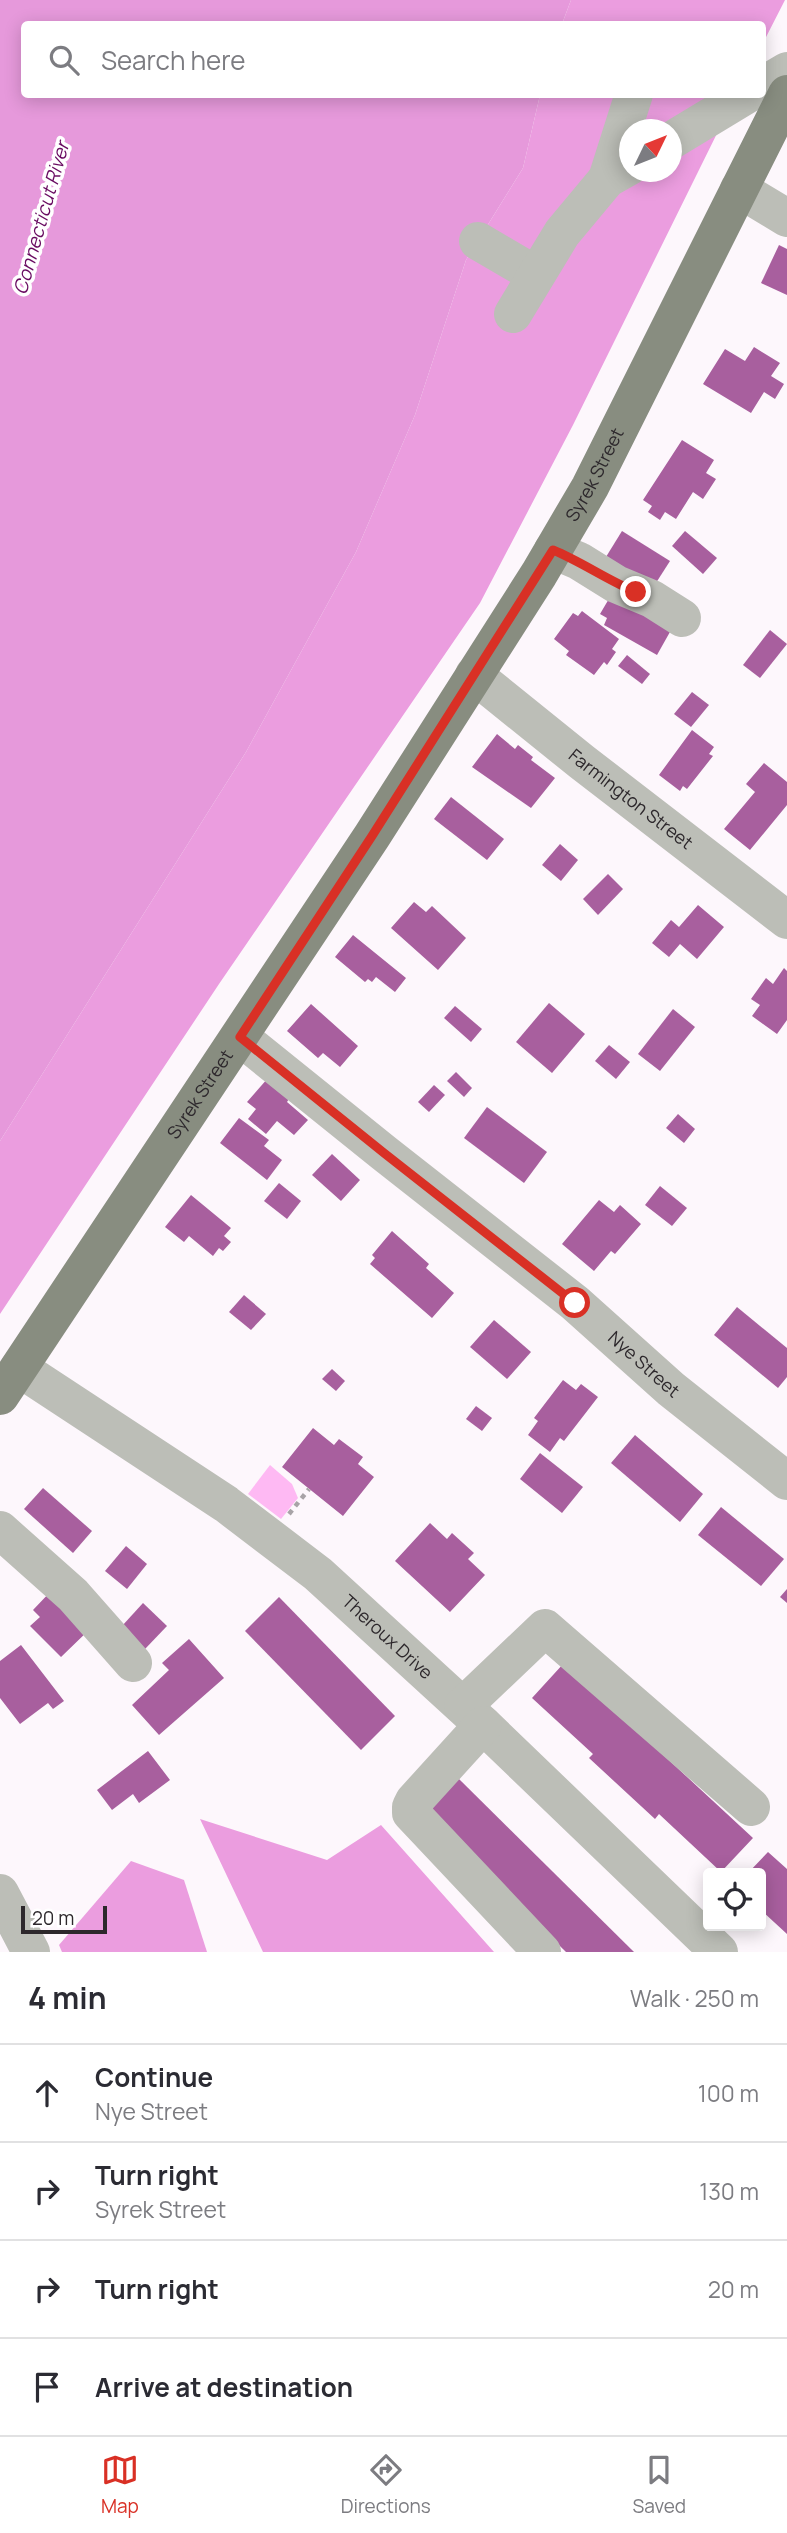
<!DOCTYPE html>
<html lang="en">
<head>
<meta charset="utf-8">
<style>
  :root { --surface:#fff; --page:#f7f7f7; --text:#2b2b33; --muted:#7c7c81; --line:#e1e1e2; --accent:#d93025 }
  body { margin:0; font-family:Manrope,sans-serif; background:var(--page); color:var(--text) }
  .controls { position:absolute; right:21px; bottom:21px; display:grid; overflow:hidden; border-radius:7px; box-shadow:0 4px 18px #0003 }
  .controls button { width:63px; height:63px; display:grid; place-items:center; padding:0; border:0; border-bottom:2px solid var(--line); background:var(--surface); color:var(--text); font:35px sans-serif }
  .compass { position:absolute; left:619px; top:119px; width:63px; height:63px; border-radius:50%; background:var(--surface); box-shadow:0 4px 18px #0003; rotate:47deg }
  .scale { position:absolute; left:21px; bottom:18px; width:86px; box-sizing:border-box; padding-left:7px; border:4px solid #2d282c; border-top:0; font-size:19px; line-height:24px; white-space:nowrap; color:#2d282c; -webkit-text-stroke:5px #fff; paint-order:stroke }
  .stop { position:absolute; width:21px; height:21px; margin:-16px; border:5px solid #d93025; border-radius:50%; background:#fff }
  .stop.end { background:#d93025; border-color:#fff; box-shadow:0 2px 7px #0008 }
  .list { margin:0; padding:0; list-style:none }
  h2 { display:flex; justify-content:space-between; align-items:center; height:91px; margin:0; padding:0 28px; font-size:30px }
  h2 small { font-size:23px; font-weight:400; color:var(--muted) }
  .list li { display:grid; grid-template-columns:46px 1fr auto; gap:21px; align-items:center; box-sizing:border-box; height:98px; padding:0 28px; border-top:2px solid var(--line) }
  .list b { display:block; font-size:26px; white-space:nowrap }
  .list p { margin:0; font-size:23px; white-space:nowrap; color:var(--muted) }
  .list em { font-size:23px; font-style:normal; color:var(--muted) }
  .icon { flex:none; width:38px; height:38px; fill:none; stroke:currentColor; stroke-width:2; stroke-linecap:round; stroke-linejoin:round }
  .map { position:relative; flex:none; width:787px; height:1952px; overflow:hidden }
  .search { position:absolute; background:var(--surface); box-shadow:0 4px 18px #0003; left:21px; right:21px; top:21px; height:77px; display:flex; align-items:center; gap:18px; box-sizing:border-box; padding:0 24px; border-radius:7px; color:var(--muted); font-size:26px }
  .sheet { height:483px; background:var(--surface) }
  nav { display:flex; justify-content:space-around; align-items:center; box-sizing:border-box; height:98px; border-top:2px solid var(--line); background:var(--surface); font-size:19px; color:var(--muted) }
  nav a { display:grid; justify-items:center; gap:4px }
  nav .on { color:var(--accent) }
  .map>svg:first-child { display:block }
  .green { fill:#feb9f3 }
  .forest { fill:#eb9ddf; fill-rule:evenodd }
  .water { fill:#e699db }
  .building { fill:#a85f9e }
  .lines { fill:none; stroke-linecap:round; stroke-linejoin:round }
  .path { stroke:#a8a3a7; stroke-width:4.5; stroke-dasharray:5 5; stroke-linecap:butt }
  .minor { stroke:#bcbeb7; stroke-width:38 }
  .major { stroke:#888d80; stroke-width:38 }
  .route { stroke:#d93025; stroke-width:9 }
  .labels { text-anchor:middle; stroke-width:7; stroke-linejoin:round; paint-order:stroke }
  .street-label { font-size:18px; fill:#2d282c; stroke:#fff }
  .water-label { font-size:19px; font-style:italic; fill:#680a60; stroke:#fff }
</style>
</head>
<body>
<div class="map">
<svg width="787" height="1952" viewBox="0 0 787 1952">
  <rect width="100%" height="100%" fill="#fdf7fc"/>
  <polygon class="green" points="270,1465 292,1484 298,1498 281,1519 248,1494"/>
  <g class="forest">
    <polygon points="571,0 785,0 763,43 762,24 562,24"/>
    <path d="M540 95H736L573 425 480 603 219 984 0 1314V1141L246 752 356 552 415 415 466 260 523 168ZM630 130H672V172H630Z"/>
    <polygon points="200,1819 327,1860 381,1825 494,1952 263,1952"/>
    <polygon points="131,1861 184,1880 207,1952 62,1952 59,1945"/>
  </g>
  <polygon class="water" points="0,0 571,0 562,24 24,24 24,94 540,95 523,168 466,260 415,415 356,552 246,752 0,1141"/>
  <g class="building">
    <polygon points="779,245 787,249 787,295 761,283"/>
    <polygon points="754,347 780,363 771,376 784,384 775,399 764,392 751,413 703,384 725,349 745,361"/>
    <polygon points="682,440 714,460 706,473 716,479 703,499 693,492 676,519 665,512 660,520 648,512 652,506 643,500"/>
    <polygon points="622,531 670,561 654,586 601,565"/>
    <polygon points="685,531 717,558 703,574 672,546"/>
    <polygon points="610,597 675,623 657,655 604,625 607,618 600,614"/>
    <polygon points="582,611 619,639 612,649 616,652 607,665 604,662 594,675 566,655 569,651 554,639 573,613 578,616"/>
    <polygon points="770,630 787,644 760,678 743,665"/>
    <polygon points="627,655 650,674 642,684 618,666"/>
    <polygon points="692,692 709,705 691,727 674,714"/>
    <polygon points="692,730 714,747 709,754 713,756 687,789 683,786 680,791 659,775"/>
    <polygon points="497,734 515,749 518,745 533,757 531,760 555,778 531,808 472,767"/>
    <polygon points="764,763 787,782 787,805 750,850 724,829 755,792 746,784"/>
    <polygon points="451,797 504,839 487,860 434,819"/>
    <polygon points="560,844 578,860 561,881 542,865"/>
    <polygon points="608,874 623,889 598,915 583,899"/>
    <polygon points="414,902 426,912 432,906 466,938 438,970 391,928"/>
    <polygon points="698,905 724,927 697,959 680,944 669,957 652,943 671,920 679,927"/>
    <polygon points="353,935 406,978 395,992 376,977 372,982 368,979 365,982 335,957"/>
    <polygon points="784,968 787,971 787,1020 777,1034 752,1016 760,1005 751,999 766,978 773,984"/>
    <polygon points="549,1003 585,1034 552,1073 516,1042"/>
    <polygon points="311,1004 358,1046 340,1067 323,1053 318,1058 287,1031"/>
    <polygon points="455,1006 482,1029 471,1042 444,1018"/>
    <polygon points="673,1009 695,1027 660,1071 638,1054"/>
    <polygon points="609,1045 630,1062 616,1079 595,1061"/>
    <polygon points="456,1072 472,1088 464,1097 447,1081"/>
    <polygon points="268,1078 290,1097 287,1102 308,1120 294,1135 277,1121 266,1134 248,1119 256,1109 247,1102"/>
    <polygon points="434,1085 445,1095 429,1112 418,1102"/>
    <polygon points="487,1107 547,1152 524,1183 464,1138"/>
    <polygon points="678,1114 695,1129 684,1143 666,1128"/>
    <polygon points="239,1118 269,1140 264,1146 282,1160 267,1180 220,1143"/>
    <polygon points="332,1154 360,1180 341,1201 312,1175"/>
    <polygon points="279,1183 301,1201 287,1219 264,1201"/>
    <polygon points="660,1186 687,1208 672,1226 645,1205"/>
    <polygon points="191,1195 231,1228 224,1236 231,1242 223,1251 219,1248 213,1256 189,1236 184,1242 165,1227"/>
    <polygon points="599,1200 614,1212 620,1205 641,1224 615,1254 611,1251 594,1271 562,1244"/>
    <polygon points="392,1231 429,1264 426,1268 454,1293 432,1318 370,1264 375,1258 372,1255"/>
    <polygon points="244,1295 266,1314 251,1330 229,1312"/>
    <polygon points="737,1307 787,1348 787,1377 778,1388 714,1335"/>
    <polygon points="494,1320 531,1352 507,1379 470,1347"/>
    <polygon points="332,1369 345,1381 336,1391 322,1379"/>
    <polygon points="563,1380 576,1390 581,1384 598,1397 564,1441 560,1438 550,1452 528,1435 538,1421 534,1418"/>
    <polygon points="476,1406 492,1418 482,1431 466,1419"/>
    <polygon points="313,1428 334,1445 339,1439 363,1457 358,1464 374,1477 343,1516 282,1467"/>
    <polygon points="635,1435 703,1494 680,1522 611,1463"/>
    <polygon points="540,1453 583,1487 562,1513 520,1479"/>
    <polygon points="43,1488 92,1531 73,1553 24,1509"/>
    <polygon points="721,1507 784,1559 761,1586 698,1535"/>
    <polygon points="430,1523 447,1539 452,1533 474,1553 468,1559 485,1575 450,1612 395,1561"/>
    <polygon points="126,1546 147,1564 127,1589 105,1571"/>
    <polygon points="53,1589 91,1628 61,1657 30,1626 40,1617 33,1610"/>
    <polygon points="787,1589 787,1603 780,1597"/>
    <polygon points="279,1597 395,1716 361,1750 245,1631"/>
    <polygon points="143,1603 167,1626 145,1649 122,1626"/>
    <polygon points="189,1639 224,1678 159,1735 132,1705 169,1670 162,1663"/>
    <polygon points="21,1645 64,1701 53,1709 48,1703 20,1724 0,1698 0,1661"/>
    <polygon points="564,1663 753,1838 721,1872 659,1814 655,1819 589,1758 593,1754 532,1698"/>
    <polygon points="148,1751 170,1780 139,1803 133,1794 112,1810 97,1790"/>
    <polygon points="458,1778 634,1952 566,1952 424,1812"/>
    <polygon points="768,1852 787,1869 787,1934 761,1910 761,1873 748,1873"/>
  </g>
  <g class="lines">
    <polyline class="path" points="289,1514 309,1489"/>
    <g class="minor">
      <polyline points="762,86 787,71"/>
      <polyline points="672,140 748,94"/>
      <polyline points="607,179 634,94"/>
      <polyline points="739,189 787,218"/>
      <polyline points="478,241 536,275"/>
      <polyline points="513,314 562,233 607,179 630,166"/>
      <polyline points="553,550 579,561 616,584 652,599 682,618"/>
      <path id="s1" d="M474 675 582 762 787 920"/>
      <path id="s2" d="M240 1037 384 1153 575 1303 671 1389 787 1481"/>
      <path id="s3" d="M19 1368 226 1504 318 1574 483 1725 719 1952"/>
      <polyline points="0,1530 73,1595 133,1663"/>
      <polyline points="463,1706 545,1628 751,1807"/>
      <polyline points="483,1725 414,1801 411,1807 411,1813 542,1952"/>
      <polyline points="0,1893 31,1952"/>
    </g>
    <path class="major" id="s4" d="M0 1396 372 836 539 574 590 487 787 94"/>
  </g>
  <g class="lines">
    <path class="route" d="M575 1303 384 1153 240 1037 372 836 553 550C582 562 607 580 636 592"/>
  </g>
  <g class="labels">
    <g class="street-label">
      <text dy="6" stroke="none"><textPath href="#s4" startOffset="1097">Syrek Street</textPath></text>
      <text dy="6" stroke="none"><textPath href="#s1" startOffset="200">Farmington Street</textPath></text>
      <text dy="6" stroke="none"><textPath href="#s4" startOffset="362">Syrek Street</textPath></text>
      <text dy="6" stroke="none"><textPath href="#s2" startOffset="520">Nye Street</textPath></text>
      <text dy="6" stroke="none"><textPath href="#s3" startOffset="457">Theroux Drive</textPath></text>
    </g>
    <g class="water-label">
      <text transform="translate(41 218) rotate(-74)" y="7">Connecticut River</text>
    </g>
  </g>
</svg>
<div class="controls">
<button><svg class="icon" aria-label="locate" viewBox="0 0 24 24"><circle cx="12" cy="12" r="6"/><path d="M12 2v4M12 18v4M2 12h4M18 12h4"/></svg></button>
</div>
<svg class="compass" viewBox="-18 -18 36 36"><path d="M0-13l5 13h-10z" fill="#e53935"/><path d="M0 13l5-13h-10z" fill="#7c7c81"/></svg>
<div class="scale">20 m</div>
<div class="stop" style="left:575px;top:1303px"></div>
<div class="stop end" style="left:636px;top:592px"></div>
<div class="search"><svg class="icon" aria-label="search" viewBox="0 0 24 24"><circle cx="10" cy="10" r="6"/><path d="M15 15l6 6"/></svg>Search here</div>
</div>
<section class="sheet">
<h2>4 min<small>Walk · 250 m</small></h2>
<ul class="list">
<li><svg class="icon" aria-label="ahead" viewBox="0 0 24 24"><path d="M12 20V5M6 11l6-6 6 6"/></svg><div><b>Continue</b><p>Nye Street</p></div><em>100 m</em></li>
<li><svg class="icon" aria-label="right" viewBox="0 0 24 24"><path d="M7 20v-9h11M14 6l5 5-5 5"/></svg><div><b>Turn right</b><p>Syrek Street</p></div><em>130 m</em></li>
<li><svg class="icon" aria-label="right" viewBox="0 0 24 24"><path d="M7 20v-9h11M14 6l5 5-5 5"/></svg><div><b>Turn right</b></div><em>20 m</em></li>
<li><svg class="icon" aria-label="arrive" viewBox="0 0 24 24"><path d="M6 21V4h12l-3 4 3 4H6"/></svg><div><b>Arrive at destination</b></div></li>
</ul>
</section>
<nav>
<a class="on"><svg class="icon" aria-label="map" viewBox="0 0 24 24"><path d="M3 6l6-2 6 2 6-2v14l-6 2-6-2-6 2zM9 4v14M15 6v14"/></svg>Map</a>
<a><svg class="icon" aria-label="directions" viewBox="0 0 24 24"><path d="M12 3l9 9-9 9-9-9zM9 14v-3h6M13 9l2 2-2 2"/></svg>Directions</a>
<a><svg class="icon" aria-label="saved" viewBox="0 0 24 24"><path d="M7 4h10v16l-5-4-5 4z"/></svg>Saved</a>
</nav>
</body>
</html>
